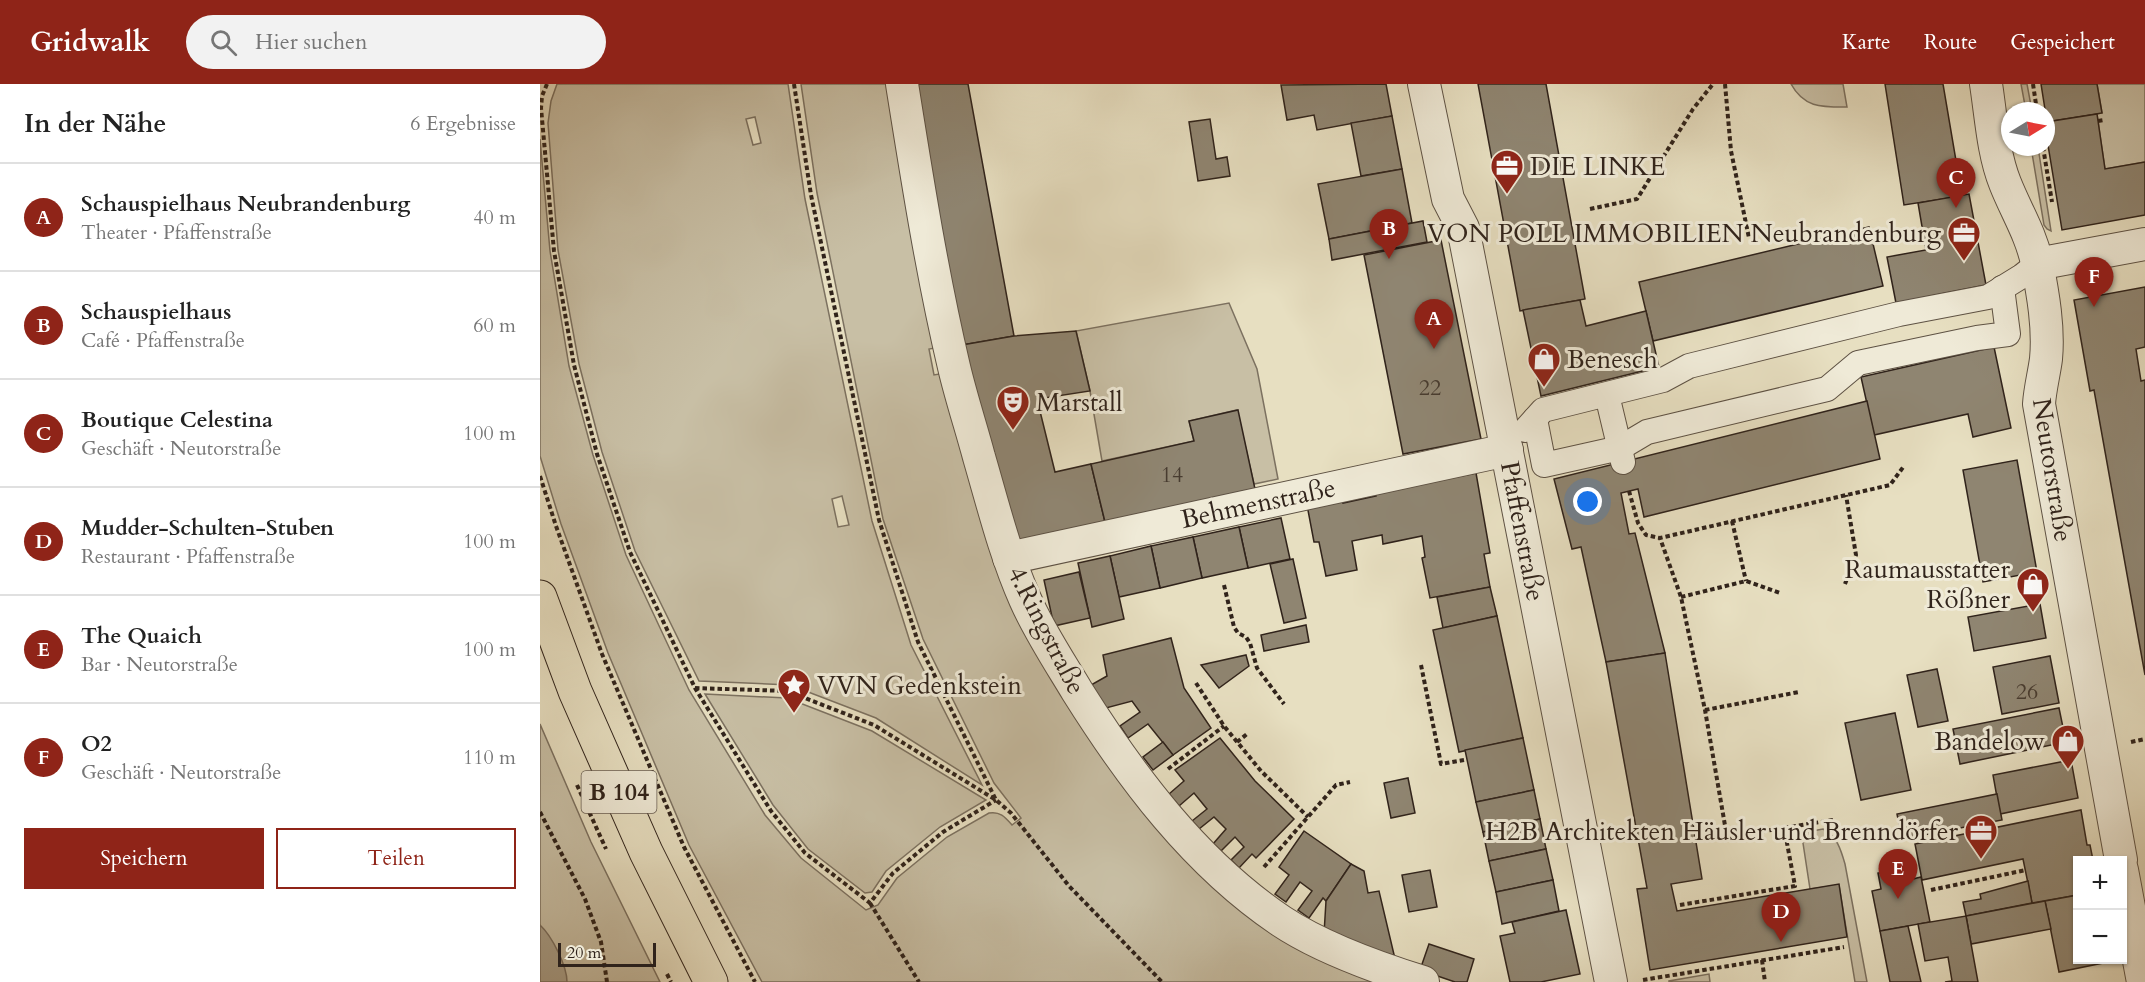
<!DOCTYPE html>
<html lang="de">
<head>
<meta charset="utf-8">
<style>
  :root { --surface:#fff; --page:#f2f2f2; --text:#222; --muted:#767676; --line:#e0e0e0; --accent:#8f2418 }
  body { margin:0; font-family:Cardo,serif; background:var(--page); color:var(--text) }
  .controls { position:absolute; right:18px; bottom:18px; display:grid; overflow:hidden; border-radius:0px; box-shadow:0 2px 4px #0004 }
  .controls button { width:54px; height:54px; display:grid; place-items:center; padding:0; border:0; border-bottom:2px solid var(--line); background:var(--surface); color:var(--text); font:30px sans-serif }
  .compass { position:absolute; left:1461px; top:18px; width:54px; height:54px; border-radius:50%; background:var(--surface); box-shadow:0 2px 4px #0004; rotate:80deg }
  .scale { position:absolute; left:18px; bottom:15px; width:98px; box-sizing:border-box; padding-left:6px; border:3px solid #30231b; border-top:0; font-size:16px; line-height:21px; white-space:nowrap; color:#30231b; -webkit-text-stroke:4px #efead7; paint-order:stroke }
  .you { position:absolute; left:1048px; top:418px; width:21px; height:21px; margin:-15px; border:4px solid #fff; border-radius:50%; background:#1a73e8; box-shadow:0 0 0 9px #1a73e833 }
  .badge { display:grid; place-items:center; width:39px; height:39px; border-radius:50%; background:var(--accent); color:#fff; font-size:20px; font-weight:700 }
  .pin { position:absolute; translate:-50% -50px; filter:drop-shadow(0 2px 3px #0008) }
  .pin::after { content:''; position:absolute; top:32px; width:21px; height:18px; background:inherit; clip-path:polygon(0 0,100% 0,50% 100%) }
  .list { margin:0; padding:0; list-style:none }
  h2 { display:flex; justify-content:space-between; align-items:center; height:78px; margin:0; padding:0 24px; font-size:26px }
  h2 small { font-size:20px; font-weight:400; color:var(--muted) }
  .list li { display:grid; grid-template-columns:39px 1fr auto; gap:18px; align-items:center; box-sizing:border-box; height:108px; padding:0 24px; border-top:2px solid var(--line) }
  .list b { display:block; font-size:22px; white-space:nowrap }
  .list p { margin:0; font-size:20px; white-space:nowrap; color:var(--muted) }
  .list em { font-size:20px; font-style:normal; color:var(--muted) }
  .actions { display:flex; gap:12px; padding:18px 24px }
  .actions a { flex:1; padding:14px 0; border:2px solid var(--accent); border-radius:0px; text-align:center; font-size:21px; color:var(--accent) }
  .actions .main { background:var(--accent); color:#fff }
  .icon { flex:none; width:33px; height:33px; fill:none; stroke:currentColor; stroke-width:2; stroke-linecap:round; stroke-linejoin:round }
  .map { position:relative; flex:none; width:1605px; height:898px; overflow:hidden }
  header { display:flex; align-items:center; gap:36px; box-sizing:border-box; height:84px; padding:0 30px; background:var(--accent); color:#fff }
  header strong { font-size:28px }
  nav { display:flex; gap:33px; margin-inline-start:auto; font-size:21px }
  .search { width:420px; height:54px; background:var(--page); display:flex; align-items:center; gap:15px; box-sizing:border-box; padding:0 21px; border-radius:33px; color:var(--muted); font-size:22px }
  main { display:flex }
  aside { flex:1; background:var(--surface) }
  .map>svg:first-child { display:block }
  .green { fill:#c8bfa5; stroke:#7c7160; stroke-width:1.5; fill-rule:evenodd }
  .water { fill:#a99f89; stroke:#796d5d; stroke-width:1.5 }
  .building { fill:#8f8571; stroke:#30231b; stroke-width:1.5 }
  .lines { fill:none; stroke-linecap:round; stroke-linejoin:round }
  .pedestrian-casing { stroke:#5e5244; stroke-width:26 }
  .minor-casing { stroke:#5e5244; stroke-width:34 }
  .primary-casing { stroke:#30231b; stroke-width:35 }
  .path { stroke:#30231b; stroke-width:4; stroke-dasharray:4.5 3; stroke-linecap:butt }
  .pedestrian { stroke:#efead7; stroke-width:24 }
  .minor { stroke:#efead7; stroke-width:32 }
  .primary { stroke:#e7dfc1; stroke-width:33 }
  .labels { text-anchor:middle; stroke-width:6; stroke-linejoin:round; paint-order:stroke }
  .number-label { font-size:22px; fill:#483c30 }
  .shield { fill:#efead7; stroke:#695f53; stroke-width:1.5 }
  .shield-label { font-size:24px; font-weight:bold; fill:#30231b }
  .poi-label { font-size:26px; fill:#30231b; stroke:#efead7; text-anchor:start }
  .street-label { font-size:26px; fill:#30231b; stroke:#efead7 }
</style>
</head>
<body>
<header>
<strong>Gridwalk</strong>
<div class="search"><svg class="icon" aria-label="search" viewBox="0 0 24 24"><circle cx="10" cy="10" r="6"/><path d="M15 15l6 6"/></svg>Hier suchen</div>
<nav><a>Karte</a><a>Route</a><a>Gespeichert</a></nav>
</header>
<main>
<aside>
<h2>In der Nähe<small>6 Ergebnisse</small></h2>
<ul class="list">
<li><span class="badge">A</span><div><b>Schauspielhaus Neubrandenburg</b><p>Theater · Pfaffenstraße</p></div><em>40 m</em></li>
<li><span class="badge">B</span><div><b>Schauspielhaus</b><p>Café · Pfaffenstraße</p></div><em>60 m</em></li>
<li><span class="badge">C</span><div><b>Boutique Celestina</b><p>Geschäft · Neutorstraße</p></div><em>100 m</em></li>
<li><span class="badge">D</span><div><b>Mudder-Schulten-Stuben</b><p>Restaurant · Pfaffenstraße</p></div><em>100 m</em></li>
<li><span class="badge">E</span><div><b>The Quaich</b><p>Bar · Neutorstraße</p></div><em>100 m</em></li>
<li><span class="badge">F</span><div><b>O2</b><p>Geschäft · Neutorstraße</p></div><em>110 m</em></li>
</ul>
<div class="actions"><a class="main">Speichern</a><a>Teilen</a></div>
</aside>
<div class="map">
<svg width="1605" height="898" viewBox="0 0 1605 898">
  <rect width="100%" height="100%" fill="#e7dfc1"/>
  <filter id="stains"><feTurbulence type="fractalNoise" baseFrequency=".00333" numOctaves="4"/><feColorMatrix values="0 0 0 0 .2 0 0 0 0 .09 0 0 0 0 .02 0 0 0 .5 -.17"/></filter>
  <radialGradient id="worn" r=".72"><stop offset=".6" stop-color="#630" stop-opacity="0"/><stop offset="1" stop-color="#630" stop-opacity=".3"/></radialGradient>
  <g class="green">
    <path d="M17 0H248L265 115 332 437 371 561 442 701 336 634 250 601 159 597 95 467 62 368 39 280 18 166 8 39 11 17ZM215 33 221 59 213 61 206 35ZM302 412 309 441 298 443 292 415Z"/>
    <path d="M261 0H351L401 263 389 265 394 291 405 289 443 428 595 713 843 898H222L149 761 68 569 21 440 0 372V55L10 167 29 282 53 371 86 471 149 606 225 731 261 774 326 826 338 821 357 794 407 753 449 729C460 727 465 733 472 741L481 734 454 699 383 555 343 435 277 109Z"/>
    <path d="M1251 0H1303L1307 23C1282 23 1264 24 1251 0Z"/>
    <polygon points="1481,0 1487,0 1492,27 1486,27"/>
    <polygon points="1557,0 1605,0 1605,78 1565,85 1557,30 1562,29"/>
    <polygon points="1491,63 1498,63 1511,147 1507,145 1504,141"/>
    <polygon points="689,219 717,285 738,395 714,400 697,326 649,337 654,357 562,377 550,307 536,247"/>
    <polygon points="165,610 247,614 332,647 446,716 400,743 346,787 332,808 325,809 268,765 233,721"/>
    <polygon points="0,640 51,758 120,898 0,898"/>
    <path d="M1283 745C1297 752 1301 766 1305 780L1327 898H1315L1299 801 1270 805 1263 759 1267 748Z"/>
    <polygon points="1169,890 1170,898 1129,898 1129,897"/>
  </g>
  <path class="water" d="M0 841C12 852 27 882 27 898H0Z"/>
  <g class="building">
    <polygon points="370,0 428,0 474,252 416,262"/>
    <polygon points="846,0 852,32 777,46 774,31 747,36 741,1"/>
    <polygon points="938,0 1006,0 1045,215 980,227"/>
    <polygon points="1345,0 1403,0 1422,112 1364,121"/>
    <polygon points="1501,0 1557,0 1562,29 1507,38"/>
    <polygon points="1557,30 1565,85 1605,78 1605,131 1522,146 1506,49 1506,38"/>
    <polygon points="852,32 862,85 821,92 811,39"/>
    <polygon points="670,35 676,75 687,73 690,92 658,97 649,38"/>
    <polygon points="862,85 872,139 789,155 778,100"/>
    <polygon points="1429,110 1446,201 1356,219 1347,173 1386,166 1378,119"/>
    <polygon points="883,137 887,158 792,176 789,155"/>
    <polygon points="1329,143 1343,202 1113,257 1099,198"/>
    <polygon points="901,156 941,355 863,370 824,171"/>
    <polygon points="1605,203 1605,263 1596,265 1601,297 1605,296 1605,591 1554,306 1550,307 1534,216"/>
    <polygon points="1040,216 1046,242 1106,227 1119,283 1001,312 983,226"/>
    <polygon points="536,247 550,307 497,315 515,388 551,380 565,438 475,457 416,262 474,252"/>
    <polygon points="1454,263 1471,344 1433,353 1428,330 1334,351 1321,293"/>
    <polygon points="1327,317 1340,375 1104,433 1098,405 1081,409 1089,450 1095,449 1125,569 1066,578 1041,463 1032,465 1014,395"/>
    <polygon points="698,326 715,405 565,438 551,380 654,357 649,337"/>
    <polygon points="1477,376 1497,488 1443,498 1423,386"/>
    <polygon points="936,389 950,469 944,470 950,503 890,514 882,474 885,473 882,452 843,460 842,451 812,457 817,486 786,492 779,458 774,458 767,421 802,414 803,419 836,412 835,409"/>
    <polygon points="741,434 750,475 708,484 699,443"/>
    <polygon points="699,443 708,484 662,494 653,453"/>
    <polygon points="653,453 662,494 620,504 611,462"/>
    <polygon points="611,462 620,504 579,513 570,472"/>
    <polygon points="570,472 584,535 552,543 538,479"/>
    <polygon points="753,475 766,534 744,539 730,480"/>
    <polygon points="539,488 550,534 514,542 504,496"/>
    <polygon points="950,503 957,532 903,544 897,513"/>
    <polygon points="1500,520 1506,554 1434,567 1428,533"/>
    <polygon points="957,532 983,654 919,668 893,546"/>
    <polygon points="766,541 769,558 724,567 721,551"/>
    <polygon points="631,554 644,604 671,644 633,671 608,640 588,654 580,642 600,628 592,617 566,624 551,601 567,592 563,571"/>
    <polygon points="1125,569 1162,795 1131,800 1137,827 1299,800 1307,853 1110,886 1097,805 1107,804 1066,578"/>
    <polygon points="706,571 709,582 679,604 661,581"/>
    <polygon points="1510,572 1519,619 1462,630 1453,583"/>
    <polygon points="1397,585 1408,637 1378,643 1367,591"/>
    <polygon points="1519,624 1526,658 1420,680 1413,645"/>
    <polygon points="1355,629 1371,706 1321,716 1305,639"/>
    <polygon points="680,654 715,697 754,735 716,774 712,770 699,784 691,776 704,763 695,753 681,767 673,760 686,745 674,733 659,745 652,737 667,725 654,709 639,722 629,710 644,697 635,686"/>
    <polygon points="983,654 994,706 936,718 925,666"/>
    <polygon points="623,658 633,671 613,686 603,673"/>
    <polygon points="1531,676 1538,714 1460,730 1453,691"/>
    <polygon points="868,694 875,729 851,734 844,699"/>
    <polygon points="994,706 1000,735 943,748 936,718"/>
    <polygon points="1457,710 1462,736 1362,755 1357,730"/>
    <polygon points="1541,726 1547,761 1550,761 1553,776 1538,776 1538,811 1492,819 1483,775 1382,796 1375,760"/>
    <polygon points="1000,735 1006,765 949,777 943,748"/>
    <polygon points="764,747 811,780 786,817 783,814 769,834 758,826 772,807 760,798 746,818 735,810 749,791 739,783"/>
    <polygon points="1006,765 1013,796 956,808 949,777"/>
    <polygon points="811,780 824,787 828,809 839,807 856,879 784,850 786,817"/>
    <polygon points="1367,784 1369,796 1381,793 1390,838 1340,847 1332,807 1341,805 1338,789"/>
    <polygon points="890,786 897,823 869,828 862,791"/>
    <polygon points="1013,796 1019,827 962,840 956,808"/>
    <polygon points="1488,797 1492,819 1426,832 1423,818 1441,815 1440,810"/>
    <polygon points="1538,811 1538,876 1573,877 1519,888 1505,817"/>
    <polygon points="1505,817 1511,845 1431,860 1426,832"/>
    <polygon points="1026,826 1040,890 1001,898 970,898 960,852 975,849 972,838"/>
    <polygon points="1426,832 1438,898 1405,898 1412,897 1408,873 1385,877 1378,840"/>
    <polygon points="1368,842 1381,898 1350,898 1340,847"/>
    <polygon points="889,860 934,875 927,898 915,898 880,886"/>
  </g>
  <g class="lines">
    <g class="pedestrian-casing">
      <g id="pedestrian">
        <polyline points="1067,311 1083,378"/>
        <polyline points="995,335 1004,381 1080,364 1107,348 1287,305 1318,279 1437,254 1468,250 1462,204"/>
        <polyline points="985,346 1003,326 1123,296 1149,282 1359,230 1448,213 1482,192 1497,180"/>
      </g>
    </g>
    <g class="minor-casing">
      <g id="minor">
        <path d="M362 0C377 94 392 190 414 283 421 313 431 343 439 373 453 421 465 470 485 515 499 547 519 577 537 607 591 693 655 779 741 837 780 863 838 884 883 898"/>
        <polyline points="884,0 908,115 923,144 1071,898"/>
        <path d="M1446 0C1451 32 1453 69 1465 99 1476 127 1491 150 1497 179 1503 210 1509 244 1506 275 1504 290 1500 305 1499 320L1581 776"/>
        <polyline points="1497,180 1605,160"/>
        <polyline points="469,474 967,366"/>
        <polyline points="1582,786 1603,898"/>
      </g>
    </g>
    <g class="primary-casing">
      <polyline id="primary" points="0,513 35,607 106,768 171,898"/>
    </g>
    <g class="path">
      <polyline points="7,0 2,12 1,24 14,167 34,281 57,370 90,468 155,604 231,727 265,769 330,819 353,789 403,748 456,716"/>
      <polyline points="254,0 271,111 339,436 378,558 456,716"/>
      <polyline points="1185,0 1191,67 1209,154"/>
      <polyline points="1493,0 1497,27"/>
      <polyline points="1558,37 1564,36"/>
      <polyline points="1503,63 1512,118"/>
      <polyline points="1050,125 1097,115 1153,25 1173,0"/>
      <polyline points="0,392 16,442 62,570 144,763 215,898"/>
      <polyline points="1089,407 1098,439 1106,451 1120,454"/>
      <polyline points="1192,437 1206,497"/>
      <polyline points="1305,500 1316,471 1306,411"/>
      <polyline points="684,501 694,543 698,549 706,553 710,559 717,584 744,620"/>
      <polyline points="1141,513 1206,497 1240,509"/>
      <polyline points="881,581 901,680 924,676"/>
      <polyline points="656,599 684,642 721,687 768,733"/>
      <polyline points="155,604 247,607 334,641 456,716 471,729 529,802 622,898"/>
      <polyline points="1165,626 1259,608"/>
      <polyline points="697,658 707,650"/>
      <polyline points="1591,658 1605,655"/>
      <polyline points="628,685 684,642"/>
      <polyline points="37,701 66,765"/>
      <polyline points="0,728 45,815 61,858 67,898"/>
      <polyline points="1293,736 1187,753 1165,626 1141,513 1120,454 1350,401 1364,382"/>
      <polyline points="724,783 796,701 810,698"/>
      <polyline points="1391,806 1486,786"/>
      <polyline points="330,819 379,898"/>
      <polyline points="1140,821 1255,802 1244,743"/>
      <polyline points="1222,876 1225,898"/>
      <polyline points="127,890 131,898"/>
      <polyline points="1103,896 1304,863"/>
    </g>
    <use href="#pedestrian" class="pedestrian"/>
    <use href="#minor" class="minor"/>
    <use href="#primary" class="primary"/>
  </g>
  <defs>
    <g id="office-pin" transform="scale(1.725)"><path d="M0 17L-7.5 6A9.5 9.5 0 1 1 7.5 6Z" fill="#8f2418" stroke="#efead7"/><path d="M-6-3h4V-5.5h4V-3h4V5H-6ZM-1-4.5V-3h2v-1.5ZM-6 0V1H6V0Z" fill="#fff"/></g>
    <g id="shop-pin" transform="scale(1.725)"><path d="M0 17L-7.5 6A9.5 9.5 0 1 1 7.5 6Z" fill="#8f2418" stroke="#efead7"/><path d="M-5-2.5h2.3a2.7 3.5 0 0 1 5.4 0H5L5.5 6h-11ZM-1.5-2.5h3a1.5 2.3 0 0 0-3 0Z" fill="#fff"/></g>
    <g id="theatre-pin" transform="scale(1.725)"><path d="M0 17L-7.5 6A9.5 9.5 0 1 1 7.5 6Z" fill="#8f2418" stroke="#efead7"/><path d="M-5-5.5Q0-4 5-5.5V0Q5 5 0 6Q-5 5-5 0ZM-3.3-2.5H-1v1.5H-3.3ZM1-2.5H3.3v1.5H1ZM-2.8 1Q0 5.5 2.8 1Z" fill="#fff"/></g>
    <g id="sight-pin" transform="scale(1.725)"><path d="M0 17L-7.5 6A9.5 9.5 0 1 1 7.5 6Z" fill="#8f2418" stroke="#efead7"/><path d="M0-6L1.8-2.2L6-1.7L2.9 1.2L3.7 5.4L0 3.3L-3.7 5.4L-2.9 1.2L-6-1.7L-1.8-2.2Z" fill="#fff"/></g>
  </defs>
  <g fill-rule="evenodd">
    <use href="#office-pin" x="967" y="82"/>
    <use href="#office-pin" x="1424" y="149"/>
    <use href="#shop-pin" x="1004" y="275"/>
    <use href="#theatre-pin" x="473" y="318"/>
    <use href="#shop-pin" x="1493" y="500"/>
    <use href="#sight-pin" x="254" y="601"/>
    <use href="#shop-pin" x="1528" y="657"/>
    <use href="#office-pin" x="1441" y="747"/>
  </g>
  <g class="labels">
    <g class="number-label">
      <text x="890" y="311">22</text>
      <text x="632" y="398">14</text>
      <text x="1487" y="615">26</text>
    </g>
    <rect class="shield" x="41.5" y="687" width="75" height="42" rx="4.5"/>
    <g class="shield-label">
      <text x="79" y="716">B 104</text>
    </g>
    <g class="poi-label">
      <text x="990" y="91">DIE LINKE</text>
      <text x="1401" y="158" text-anchor="end">VON POLL IMMOBILIEN Neubrandenburg</text>
      <text x="1027" y="284">Benesch</text>
      <text x="496" y="327">Marstall</text>
      <text x="1470" y="494" text-anchor="end">Raumausstatter<tspan x="1470" dy="30">Rößner</tspan></text>
      <text x="277" y="610">VVN Gedenkstein</text>
      <text x="1505" y="666" text-anchor="end">Bandelow</text>
      <text x="1418" y="756" text-anchor="end">H2B Architekten Häusler und Brenndörfer</text>
    </g>
    <g class="street-label">
      <text transform="translate(1513 386) rotate(81)" y="9">Neutorstraße</text>
      <text transform="translate(718 419) rotate(-12)" y="9">Behmenstraße</text>
      <text transform="translate(983 447) rotate(79)" y="9">Pfaffenstraße</text>
      <text transform="translate(507 546) rotate(63)" y="9">4.Ringstraße</text>
    </g>
  </g>
  <rect width="100%" height="100%" filter="url(#stains)"/>
  <rect width="100%" height="100%" fill="url(#worn)"/>
</svg>
<div class="controls">
<button>+</button>
<button>−</button>
</div>
<svg class="compass" viewBox="-18 -18 36 36"><path d="M0-13l5 13h-10z" fill="#e53935"/><path d="M0 13l5-13h-10z" fill="#767676"/></svg>
<div class="scale">20 m</div>
<div class="you"></div>
<div class="pin badge" style="left:894px;top:265px">A</div>
<div class="pin badge" style="left:849px;top:175px">B</div>
<div class="pin badge" style="left:1416px;top:124px">C</div>
<div class="pin badge" style="left:1241px;top:858px">D</div>
<div class="pin badge" style="left:1358px;top:815px">E</div>
<div class="pin badge" style="left:1554px;top:223px">F</div>
</div>
</main>
</body>
</html>
